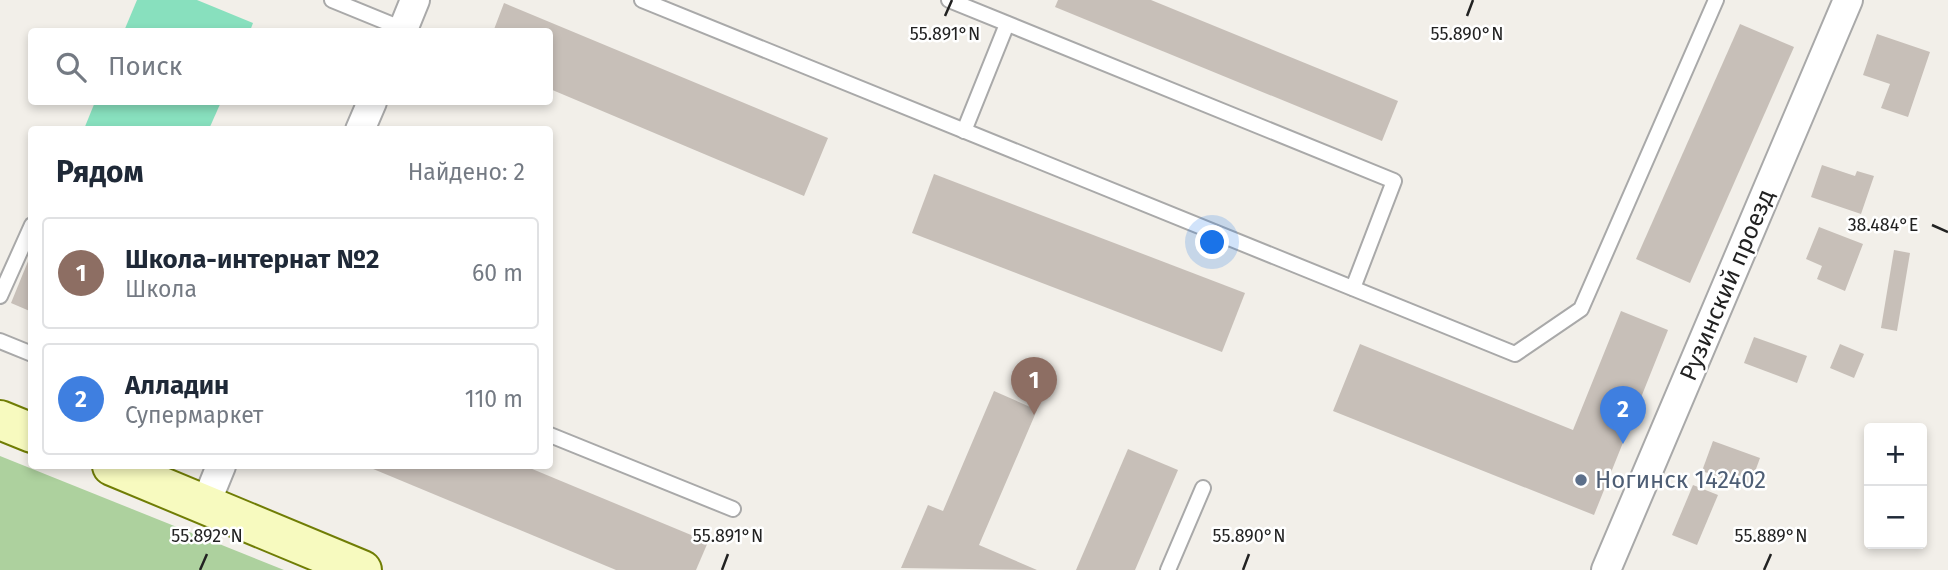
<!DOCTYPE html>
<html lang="ru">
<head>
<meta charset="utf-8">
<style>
  :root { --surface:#fff; --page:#f2f2f3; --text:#1f2937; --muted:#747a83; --line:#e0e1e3; --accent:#d93025 }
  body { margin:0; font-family:"Fira Sans",sans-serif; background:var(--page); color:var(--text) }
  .controls { position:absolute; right:21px; bottom:21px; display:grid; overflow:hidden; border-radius:7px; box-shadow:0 4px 10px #0003 }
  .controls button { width:63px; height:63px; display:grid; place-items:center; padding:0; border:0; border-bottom:2px solid var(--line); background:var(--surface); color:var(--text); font:35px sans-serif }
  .you { position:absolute; left:1213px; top:243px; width:24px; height:24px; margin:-18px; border:5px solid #fff; border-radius:50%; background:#1a73e8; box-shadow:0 0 0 10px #1a73e833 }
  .badge { display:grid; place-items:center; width:46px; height:46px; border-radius:50%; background:var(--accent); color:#fff; font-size:23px; font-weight:700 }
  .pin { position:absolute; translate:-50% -58px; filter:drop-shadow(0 2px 4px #0008) }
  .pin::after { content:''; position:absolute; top:37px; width:24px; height:21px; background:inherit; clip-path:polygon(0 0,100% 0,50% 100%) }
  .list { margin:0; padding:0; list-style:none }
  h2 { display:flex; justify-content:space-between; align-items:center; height:91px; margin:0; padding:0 28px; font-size:30px }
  h2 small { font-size:23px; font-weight:400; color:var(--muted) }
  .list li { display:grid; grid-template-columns:46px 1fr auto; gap:21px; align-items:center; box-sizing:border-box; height:112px; margin:0 14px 14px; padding:0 14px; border:2px solid var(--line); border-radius:7px }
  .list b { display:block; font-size:26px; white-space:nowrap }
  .list p { margin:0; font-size:23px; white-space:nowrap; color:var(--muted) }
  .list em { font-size:23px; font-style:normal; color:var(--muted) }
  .icon { flex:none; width:38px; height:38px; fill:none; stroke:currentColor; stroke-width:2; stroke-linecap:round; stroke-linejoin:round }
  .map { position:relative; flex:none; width:1948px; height:570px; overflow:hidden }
  .search { position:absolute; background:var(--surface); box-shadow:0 4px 10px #0003; left:28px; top:28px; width:525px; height:77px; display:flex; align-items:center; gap:18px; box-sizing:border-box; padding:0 24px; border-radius:7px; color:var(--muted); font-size:26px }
  .panel { position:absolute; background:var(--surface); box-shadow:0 4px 10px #0003; left:28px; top:126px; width:525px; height:343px; border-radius:7px }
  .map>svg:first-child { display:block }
  .forest { fill:#add19e }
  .pitch { fill:#88e0be }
  .building { fill:#c7bfb8 }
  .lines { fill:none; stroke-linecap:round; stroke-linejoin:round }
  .lane-casing { stroke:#a9a9a9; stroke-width:18 }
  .street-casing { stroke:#a9a9a9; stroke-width:32 }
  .secondary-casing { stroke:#707d05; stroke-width:42 }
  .lane { stroke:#fff; stroke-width:14 }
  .street { stroke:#fff; stroke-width:28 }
  .secondary { stroke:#f7fabf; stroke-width:38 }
  .ticks { fill:none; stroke:#222; stroke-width:2.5 }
  .service-dot { fill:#5c6f8a; stroke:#fff; stroke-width:2.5 }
  .labels { text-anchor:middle; stroke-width:5; stroke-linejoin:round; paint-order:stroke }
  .street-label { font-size:24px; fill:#222; stroke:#fff }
  .service-label { font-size:24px; fill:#4e5e75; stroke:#fff; text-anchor:start }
  .ticks-label { font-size:18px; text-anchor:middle; fill:#222; stroke:#fff; stroke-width:5; stroke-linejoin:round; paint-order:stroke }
</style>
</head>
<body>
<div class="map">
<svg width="1948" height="570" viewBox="0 0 1948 570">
  <rect width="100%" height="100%" fill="#f2efe9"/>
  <polygon class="forest" points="0,456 284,570 0,570"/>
  <g class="pitch">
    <polygon points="137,0 197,0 253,23 250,31 124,31"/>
    <polygon points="95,102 221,102 209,129 84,129"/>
  </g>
  <g class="building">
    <polygon points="1058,0 1151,0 1398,101 1382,141 1055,7"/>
    <polygon points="504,3 828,138 804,196 550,89 550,32 493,32"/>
    <polygon points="1740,24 1794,47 1690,283 1636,259"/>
    <polygon points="1877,34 1930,52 1908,117 1881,108 1890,84 1863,75"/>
    <polygon points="1822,165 1855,176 1857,171 1874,176 1861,214 1811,197"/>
    <polygon points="934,174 1245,293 1222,352 912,233"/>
    <polygon points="1819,227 1863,244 1845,291 1817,279 1822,266 1806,259"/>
    <polygon points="1894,250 1910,253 1897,331 1881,328"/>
    <polygon points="31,254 32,254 32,312 11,303"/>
    <polygon points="1621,311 1668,330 1594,515 1333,411 1360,344 1573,430"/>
    <polygon points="1754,337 1807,356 1797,383 1744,363"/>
    <polygon points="1840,344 1864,354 1854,378 1830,368"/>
    <polygon points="994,391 1037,410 979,545 1037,570 901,568 928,505 943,511"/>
    <polygon points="1713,441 1760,458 1749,488 1702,471"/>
    <polygon points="1128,449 1178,470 1135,570 1076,570"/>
    <polygon points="366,466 525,466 708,542 696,570 616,570"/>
    <polygon points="1693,485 1718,495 1697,545 1672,535"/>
  </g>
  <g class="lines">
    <g class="lane-casing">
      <g id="lane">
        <polyline points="332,0 403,29"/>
        <polyline points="642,0 1515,354 1581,309 1716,0"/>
        <polyline points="949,0 1394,181 1353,288"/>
        <polyline points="964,131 1007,24"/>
        <polyline points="0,296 32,225"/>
        <polyline points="0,341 32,354"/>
        <polyline points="550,435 733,509"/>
        <polyline points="1168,570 1203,488"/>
      </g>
    </g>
    <g class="street-casing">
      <g id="street">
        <polyline points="402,32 415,0"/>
        <polyline points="360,130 372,102"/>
        <polyline points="206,503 221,466"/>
        <polyline points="1606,570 1848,0"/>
      </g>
    </g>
    <g class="secondary-casing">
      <g id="secondary">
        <polyline points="0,420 32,433"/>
        <polyline points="112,466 362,570"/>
      </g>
    </g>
    <use href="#lane" class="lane"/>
    <use href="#street" class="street"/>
    <use href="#secondary" class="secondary"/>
  </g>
  <path class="ticks" d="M945 16 952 0M1467 16 1473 0M1932 225 1948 232M200 570 207 554M722 570 728 554M1243 570 1249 554M1764 570 1771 554"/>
  <circle class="service-dot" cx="1581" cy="480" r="7"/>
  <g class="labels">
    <g class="street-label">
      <text transform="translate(1727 285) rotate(-67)" y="8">Рузинский проезд</text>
    </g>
    <g class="service-label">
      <text x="1595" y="488">Ногинск 142402</text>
    </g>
  </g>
  <g class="ticks-label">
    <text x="945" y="40">55.891°N</text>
    <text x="1467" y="40">55.890°N</text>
    <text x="1883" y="231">38.484°E</text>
    <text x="207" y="542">55.892°N</text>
    <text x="728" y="542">55.891°N</text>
    <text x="1249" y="542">55.890°N</text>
    <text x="1771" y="542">55.889°N</text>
  </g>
</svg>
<div class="controls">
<button>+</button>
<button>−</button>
</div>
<div class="you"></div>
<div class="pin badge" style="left:1034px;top:415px;background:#8d6e63">1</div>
<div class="pin badge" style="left:1623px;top:444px;background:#3f7fe0">2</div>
<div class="search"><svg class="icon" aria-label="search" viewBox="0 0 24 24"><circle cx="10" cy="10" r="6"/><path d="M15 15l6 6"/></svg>Поиск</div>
<section class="panel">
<h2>Рядом<small>Найдено: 2</small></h2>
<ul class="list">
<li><span class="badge" style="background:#8d6e63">1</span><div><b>Школа-интернат №2</b><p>Школа</p></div><em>60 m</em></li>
<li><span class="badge" style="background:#3f7fe0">2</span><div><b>Алладин</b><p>Супермаркет</p></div><em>110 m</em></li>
</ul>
</section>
</div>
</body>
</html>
